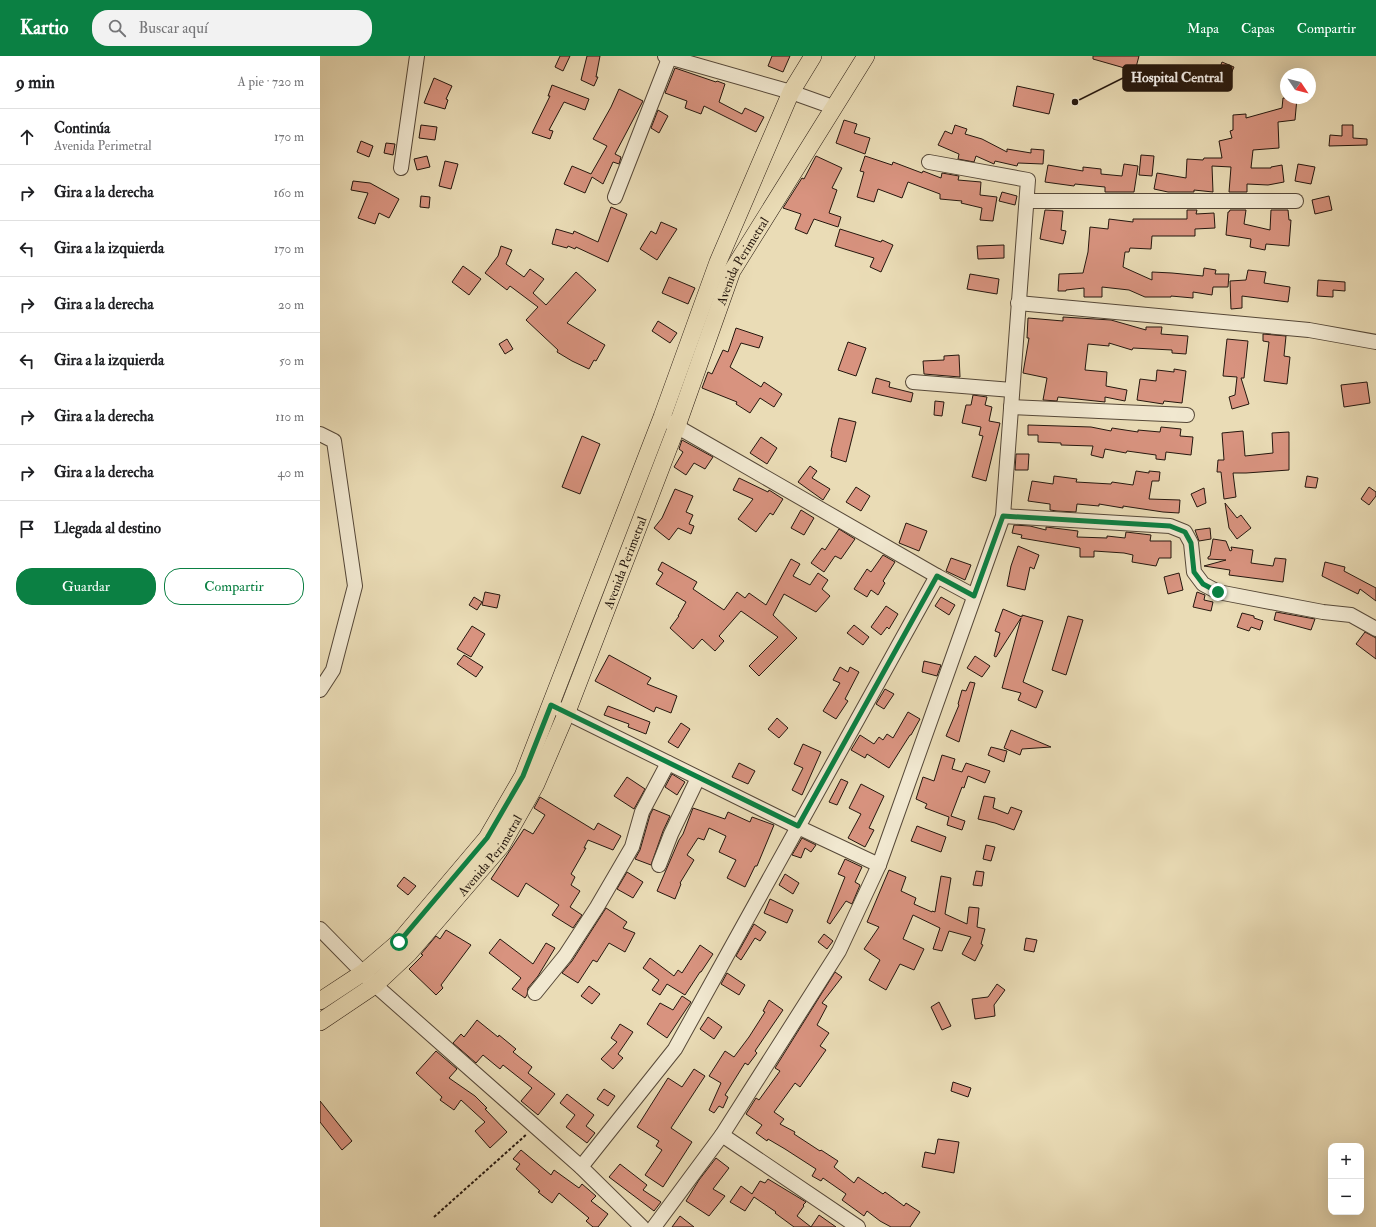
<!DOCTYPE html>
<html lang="es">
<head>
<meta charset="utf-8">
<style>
  :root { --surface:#fff; --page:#f2f2f2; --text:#202124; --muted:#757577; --line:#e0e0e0; --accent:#0b8043 }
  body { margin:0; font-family:"IM FELL Double Pica",serif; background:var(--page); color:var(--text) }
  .controls { position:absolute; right:12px; bottom:12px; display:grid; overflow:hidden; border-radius:8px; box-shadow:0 4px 16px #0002 }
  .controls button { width:36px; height:36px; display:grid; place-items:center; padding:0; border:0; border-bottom:1px solid var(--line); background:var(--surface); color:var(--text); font:20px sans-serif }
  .compass { position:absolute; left:960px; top:12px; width:36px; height:36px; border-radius:50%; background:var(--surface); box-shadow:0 4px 16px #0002; rotate:125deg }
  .stop { position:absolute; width:12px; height:12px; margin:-9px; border:3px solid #0b8043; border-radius:50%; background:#fff }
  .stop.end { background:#0b8043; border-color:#fff; box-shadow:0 1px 4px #0008 }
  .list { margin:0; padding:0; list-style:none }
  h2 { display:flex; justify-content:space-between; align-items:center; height:52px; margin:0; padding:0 16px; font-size:17px }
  h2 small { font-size:13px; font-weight:400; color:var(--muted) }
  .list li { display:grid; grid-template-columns:26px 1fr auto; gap:12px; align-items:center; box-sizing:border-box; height:56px; padding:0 16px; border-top:1px solid var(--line) }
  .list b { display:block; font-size:15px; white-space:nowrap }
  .list p { margin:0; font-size:13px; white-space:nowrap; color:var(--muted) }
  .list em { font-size:13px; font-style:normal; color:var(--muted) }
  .actions { display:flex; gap:8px; padding:12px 16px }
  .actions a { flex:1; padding:9px 0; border:1px solid var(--accent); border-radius:16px; text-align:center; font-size:14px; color:var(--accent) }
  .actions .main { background:var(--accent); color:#fff }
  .icon { flex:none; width:22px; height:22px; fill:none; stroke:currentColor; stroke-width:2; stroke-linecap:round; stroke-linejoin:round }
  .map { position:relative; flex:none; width:1056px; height:1171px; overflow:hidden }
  header { display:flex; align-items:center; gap:24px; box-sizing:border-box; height:56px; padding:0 20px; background:var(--accent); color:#fff }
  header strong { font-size:19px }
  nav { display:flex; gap:22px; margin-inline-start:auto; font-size:14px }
  .search { width:280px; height:36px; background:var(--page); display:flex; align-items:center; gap:10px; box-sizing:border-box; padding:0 14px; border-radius:16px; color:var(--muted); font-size:15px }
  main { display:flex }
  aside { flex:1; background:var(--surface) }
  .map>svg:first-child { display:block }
  .building { fill:#d8937f; stroke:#25170e }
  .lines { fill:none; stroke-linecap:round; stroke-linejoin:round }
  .minor-casing { stroke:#564838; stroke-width:16 }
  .major-casing { stroke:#25170e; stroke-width:18 }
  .path { stroke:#25170e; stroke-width:2; stroke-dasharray:3 2; stroke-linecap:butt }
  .minor { stroke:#f1e8d0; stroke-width:14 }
  .major { stroke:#eadcb6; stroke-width:17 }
  .route { stroke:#0b8043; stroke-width:5 }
  .labels { text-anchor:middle; stroke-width:3; stroke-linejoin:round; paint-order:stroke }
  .street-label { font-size:13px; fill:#25170e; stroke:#f1e8d0 }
  .leader { fill:none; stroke:#25170e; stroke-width:1.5 }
  .callout-dot { fill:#25170e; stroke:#f1e8d0; stroke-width:1.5 }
  .callout { fill:#25170e; stroke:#25170e; stroke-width:1.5 }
  .callout-label { font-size:14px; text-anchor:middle; font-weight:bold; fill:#fff }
</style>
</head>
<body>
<header>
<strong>Kartio</strong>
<div class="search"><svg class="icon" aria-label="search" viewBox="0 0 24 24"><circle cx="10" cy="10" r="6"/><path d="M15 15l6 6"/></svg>Buscar aquí</div>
<nav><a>Mapa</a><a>Capas</a><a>Compartir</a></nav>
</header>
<main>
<aside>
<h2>9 min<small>A pie · 720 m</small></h2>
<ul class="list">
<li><svg class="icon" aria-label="ahead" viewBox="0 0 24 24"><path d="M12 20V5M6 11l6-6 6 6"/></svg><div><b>Continúa</b><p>Avenida Perimetral</p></div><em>170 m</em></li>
<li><svg class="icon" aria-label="right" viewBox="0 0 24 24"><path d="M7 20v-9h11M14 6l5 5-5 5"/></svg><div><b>Gira a la derecha</b></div><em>160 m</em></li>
<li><svg class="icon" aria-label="left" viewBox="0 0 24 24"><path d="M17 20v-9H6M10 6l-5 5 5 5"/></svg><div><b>Gira a la izquierda</b></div><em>170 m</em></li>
<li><svg class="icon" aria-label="right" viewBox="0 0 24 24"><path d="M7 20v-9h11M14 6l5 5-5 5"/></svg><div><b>Gira a la derecha</b></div><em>20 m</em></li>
<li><svg class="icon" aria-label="left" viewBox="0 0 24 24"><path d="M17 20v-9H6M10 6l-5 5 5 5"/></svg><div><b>Gira a la izquierda</b></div><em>50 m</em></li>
<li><svg class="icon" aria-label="right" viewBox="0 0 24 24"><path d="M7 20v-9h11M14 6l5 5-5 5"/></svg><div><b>Gira a la derecha</b></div><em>110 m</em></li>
<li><svg class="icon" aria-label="right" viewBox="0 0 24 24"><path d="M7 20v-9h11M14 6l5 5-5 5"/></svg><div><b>Gira a la derecha</b></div><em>40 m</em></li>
<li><svg class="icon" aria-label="arrive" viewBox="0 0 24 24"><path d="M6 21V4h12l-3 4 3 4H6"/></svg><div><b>Llegada al destino</b></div></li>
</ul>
<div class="actions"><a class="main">Guardar</a><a>Compartir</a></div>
</aside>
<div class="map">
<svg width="1056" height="1171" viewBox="0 0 1056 1171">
  <rect width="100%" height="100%" fill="#eadcb6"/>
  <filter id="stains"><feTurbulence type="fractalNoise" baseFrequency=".005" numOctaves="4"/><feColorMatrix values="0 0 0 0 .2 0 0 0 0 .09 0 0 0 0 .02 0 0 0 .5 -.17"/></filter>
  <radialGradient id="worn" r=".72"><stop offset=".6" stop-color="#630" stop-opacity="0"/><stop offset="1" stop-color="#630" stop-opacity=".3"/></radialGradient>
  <g class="building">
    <polygon points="240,0 250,0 243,15 235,11"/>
    <polygon points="267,0 280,0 276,21 278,21 274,30 261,24"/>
    <polygon points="452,0 470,0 463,16 448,10"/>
    <polygon points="773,0 819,0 815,15 773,3"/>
    <polygon points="902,6 914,11 904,34 893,29"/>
    <polygon points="355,12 396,26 397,25 405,28 399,46 422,58 425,52 444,61 436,76 384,50 381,58 365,52 367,45 345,37"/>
    <polygon points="114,22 132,30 126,43 128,44 125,53 104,47"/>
    <polygon points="232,29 269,43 265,54 244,46 229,74 233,75 230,83 212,77 230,40 228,40"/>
    <polygon points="697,30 734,38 729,58 693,50"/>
    <polygon points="299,33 323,45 295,98 301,101 299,108 293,106 283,128 272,121 265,137 244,128 252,110 271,118 287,90 273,83 291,51"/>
    <polygon points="963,42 977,42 975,64 958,66 959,92 933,94 931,112 951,112 951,111 962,109 964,126 948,129 927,128 927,136 909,136 911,111 892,110 893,136 874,134 874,136 848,136 834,133 837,117 866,122 867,103 883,104 884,102 902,102 899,85 912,82 910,75 913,74 913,59 926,58 926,62 962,52"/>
    <polygon points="338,54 348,60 339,77 331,72"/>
    <polygon points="524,64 537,68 534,77 550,82 545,98 516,87"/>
    <polygon points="101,69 117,71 115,84 99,82"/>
    <polygon points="635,69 647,73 645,78 662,83 687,96 687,93 711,97 711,93 724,94 723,108 698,107 697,110 675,105 674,108 656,100 654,106 638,103 639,98 618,89 625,75 632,78"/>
    <polygon points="1022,69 1033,69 1033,82 1047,83 1047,89 1009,90 1010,79 1022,80"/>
    <polygon points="41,85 53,90 49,101 37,96"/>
    <polygon points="66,87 75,88 73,99 64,97"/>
    <polygon points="821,99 834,100 832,120 819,119"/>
    <polygon points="107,100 110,111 97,114 94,103"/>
    <polygon points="496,100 522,112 512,132 517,134 509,157 521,161 518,171 494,163 487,178 475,173 481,158 463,152 482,122 484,123"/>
    <polygon points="545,100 572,109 573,106 602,117 603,115 621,122 622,117 639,120 638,124 661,126 660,139 677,141 673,165 660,164 662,152 641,147 642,145 620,143 620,138 588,126 582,142 558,133 554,146 537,141 544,116 540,115"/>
    <polygon points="125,105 138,108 131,133 119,130"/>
    <polygon points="804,108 818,110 814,136 785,136 785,131 755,128 754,130 725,126 728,109 763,115 763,111 781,113 781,118 802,120"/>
    <polygon points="978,108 995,111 991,128 975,125"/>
    <polygon points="33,125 50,127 79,143 69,162 59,157 55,168 38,162 48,137 31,134"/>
    <polygon points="682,136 697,140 695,149 679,145"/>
    <polygon points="101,140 110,141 109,152 100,151"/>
    <polygon points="1009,140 1012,154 995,158 992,144"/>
    <polygon points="291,151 307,158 288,206 256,191 255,193 248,190 247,192 232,188 236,173 253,178 254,175 278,186"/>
    <polygon points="725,154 743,155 741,174 746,175 743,188 720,183"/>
    <polygon points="867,154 877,154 876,158 894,157 895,172 875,173 875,180 832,180 831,193 810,192 809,196 805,196 803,211 832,224 832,216 852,217 883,220 884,212 896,214 895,218 909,218 908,231 893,231 892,239 873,236 873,242 851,240 851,241 825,241 809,234 782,231 782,241 764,241 764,232 746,234 746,235 738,235 739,218 763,217 768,196 770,171 788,173 789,163 813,166 813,163 867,163"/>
    <polygon points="910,154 926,154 924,168 950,174 951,154 968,154 969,164 971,164 969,190 946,188 945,194 930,191 931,183 906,179 908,156 909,156"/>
    <polygon points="341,166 357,173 337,204 320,193 331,175 336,178"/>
    <polygon points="520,173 561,186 562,184 573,189 561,216 550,211 554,202 515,190"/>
    <polygon points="684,189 684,202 658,203 657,190"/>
    <polygon points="181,190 192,194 186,208 204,221 210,213 224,223 213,237 226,249 256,216 276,234 247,267 285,289 276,305 274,304 269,313 252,305 237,296 238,294 206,264 218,251 190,230 187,234 165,217 178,200"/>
    <polygon points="143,210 161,223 149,239 132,226"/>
    <polygon points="928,214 946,216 944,227 970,231 968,246 922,240 922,252 911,253 910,225 926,224"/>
    <polygon points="650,218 679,223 677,238 647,233"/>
    <polygon points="349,221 375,232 368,248 342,237"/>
    <polygon points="998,224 1025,226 1025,235 1013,234 1013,241 997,240"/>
    <polygon points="743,261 791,264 826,274 826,271 842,271 841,278 868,280 866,298 852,297 852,294 813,292 812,294 789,287 789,290 768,288 765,314 787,316 786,330 807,334 805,345 785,341 785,346 738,341 737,345 723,344 727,322 703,317 709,282 707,282 708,262 743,265"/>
    <polygon points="338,265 357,277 350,287 332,275"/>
    <polygon points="416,272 443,281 439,292 421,287 410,311 441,331 444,326 462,338 454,351 440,342 430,357 416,348 417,346 382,332 388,316 392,318 403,294 408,296"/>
    <polygon points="943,278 966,280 964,300 970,301 967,328 944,325 949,286 943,285"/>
    <polygon points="187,283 193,293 185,298 179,288"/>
    <polygon points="907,283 928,285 924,322 921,322 929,348 912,353 909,341 915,339 917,321 903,320"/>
    <polygon points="528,286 546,292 536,320 518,314"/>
    <polygon points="639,299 640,321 604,318 603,305 624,304 624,300"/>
    <polygon points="854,313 866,315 862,347 844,345 843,348 817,344 820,323 836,325 837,314 854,316"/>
    <polygon points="556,322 570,326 569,331 593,337 591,346 552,337"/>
    <polygon points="1047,326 1050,347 1024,351 1021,329"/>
    <polygon points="653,339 667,341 665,349 672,351 669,365 680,367 666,425 652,421 663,380 659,379 661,371 642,367 646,349 651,349"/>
    <polygon points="615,345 624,346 622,360 614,359"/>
    <polygon points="519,362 536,366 526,406 511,401 512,395 511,395"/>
    <polygon points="708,369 771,371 791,375 792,372 818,376 818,374 840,376 841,371 861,373 860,380 873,381 871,399 846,396 845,404 836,403 836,399 807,395 806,397 785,393 783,402 771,399 773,390 741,389 741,387 718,386 718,379 708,379"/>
    <polygon points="923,375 925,400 953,397 952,377 969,376 969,414 926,417 913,417 916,441 904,443 901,416 897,416 898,404 904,404 902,377"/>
    <polygon points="262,380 280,388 260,438 242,431"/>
    <polygon points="441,381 457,392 447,408 430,397"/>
    <polygon points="362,384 393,401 385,413 374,407 366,419 354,411 363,396 359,393"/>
    <polygon points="696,398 709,398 708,414 695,414"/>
    <polygon points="490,410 497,415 492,422 510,433 503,444 478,426"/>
    <polygon points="816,415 829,417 829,415 840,416 839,425 832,425 829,443 860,444 859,457 843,456 803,450 803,452 779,448 779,450 757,448 756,456 737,455 730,454 730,448 708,445 712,425 733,428 734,420 757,423 756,426 791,428 792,426 813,429"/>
    <polygon points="987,420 998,422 996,432 985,431"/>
    <polygon points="419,422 448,436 449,434 463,443 453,459 450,457 436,476 418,463 433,443 413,434"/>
    <polygon points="536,431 550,440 541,455 526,446"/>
    <polygon points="1049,431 1056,436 1056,440 1049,449 1041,443"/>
    <polygon points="884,432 886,447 877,451 871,438"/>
    <polygon points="355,433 373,440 366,456 373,459 369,468 374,470 371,478 358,472 349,484 334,472 342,462"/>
    <polygon points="905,447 917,462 921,459 931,472 917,483 909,472"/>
    <polygon points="481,454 494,462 484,479 471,472"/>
    <polygon points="586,467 607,475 599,495 579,487"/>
    <polygon points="694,469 710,470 726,474 726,471 758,475 757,481 787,482 787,480 805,482 806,476 831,479 830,485 851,485 851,502 839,502 836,510 812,506 813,499 804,497 774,495 774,501 760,501 760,492 701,482 702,479 692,477"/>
    <polygon points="890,472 891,483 879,485 875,474"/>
    <polygon points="519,473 535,483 521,503 515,500 504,516 491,507 502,492 505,494"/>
    <polygon points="893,483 906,485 910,495 912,494 911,491 933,494 931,507 953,510 955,502 966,503 963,526 909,519 910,514 884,510 906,504 888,503 888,501 890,500"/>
    <polygon points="698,490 719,499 714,513 710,511 705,534 687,530 691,510"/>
    <polygon points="563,499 575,506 563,525 565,527 558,539 551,534 547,541 534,533 547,513 551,516"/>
    <polygon points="631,502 651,509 645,524 626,515"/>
    <polygon points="471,503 480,508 473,520 490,529 498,517 508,524 502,533 510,540 496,556 464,538 453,559 477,582 439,620 429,610 458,581 421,555 399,580 404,585 395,595 382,583 373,593 350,572 359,560 358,560 366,546 336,528 343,517 338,514 342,506 377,526 373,533 404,554 417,536 425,542 429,537 446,549"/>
    <polygon points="1005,506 1025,511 1024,515 1056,532 1056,545 1040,533 1038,538 1002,520"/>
    <polygon points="859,517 863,534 848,538 844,521"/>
    <polygon points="165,536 180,539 177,552 162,549"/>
    <polygon points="877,536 885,539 884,544 893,546 891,555 873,551"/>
    <polygon points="154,541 162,546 157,554 149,549"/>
    <polygon points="621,541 635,549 629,559 615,550"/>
    <polygon points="566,550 578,558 569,573 567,571 561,579 551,571"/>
    <polygon points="683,553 702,561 702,559 723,565 703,626 723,635 716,652 698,644 701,637 682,632 701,562 676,601 674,600 680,577 675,575"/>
    <polygon points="956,556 995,563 991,574 954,564"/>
    <polygon points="922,557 934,560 934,562 943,565 940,574 931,571 929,575 917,571"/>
    <polygon points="748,560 763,564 746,619 732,614"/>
    <polygon points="534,569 549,581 543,589 527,577"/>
    <polygon points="152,570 165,578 151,601 137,593"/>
    <polygon points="1045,576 1056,582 1056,603 1036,588"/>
    <polygon points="144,599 163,611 156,621 137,608"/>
    <polygon points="289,599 331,622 327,628 357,640 351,657 336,651 334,656 275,625"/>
    <polygon points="655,600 670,610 662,621 647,612"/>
    <polygon points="604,605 621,609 617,620 602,616"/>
    <polygon points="520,611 528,616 530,611 539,616 525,643 528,645 516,663 503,655 520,627 513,624"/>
    <polygon points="650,626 655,627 639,686 626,680 639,649 638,648 642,634 646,635"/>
    <polygon points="565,633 574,638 564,653 556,648"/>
    <polygon points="288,650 330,666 326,678 308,671 309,668 284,659"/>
    <polygon points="588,656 600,663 591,679 590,679 569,712 547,698 545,702 531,694 540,679 554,688 559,681 563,684 567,678 573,682"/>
    <polygon points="457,662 468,672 459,682 448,673"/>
    <polygon points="361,667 370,673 358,692 348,686"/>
    <polygon points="691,674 731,691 702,693 700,699 684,692"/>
    <polygon points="483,688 501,696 482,739 472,734 483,712 474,708"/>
    <polygon points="671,691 687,695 684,706 668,699"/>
    <polygon points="622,699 635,703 632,713 642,716 646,707 670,715 665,727 648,720 644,732 642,731 631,760 645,765 642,774 627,769 629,761 605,752 607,748 596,743 603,721 614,725"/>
    <polygon points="419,707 435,715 428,728 412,721"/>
    <polygon points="352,718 365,726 357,739 345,731"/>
    <polygon points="307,721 325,733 314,753 294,740"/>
    <polygon points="521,723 528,726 517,749 509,746"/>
    <polygon points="541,728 564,740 549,772 554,774 545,791 528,782 541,758 529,752"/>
    <polygon points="664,740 675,742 673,752 688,758 691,751 702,755 694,774 675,767 658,763"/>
    <polygon points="220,741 274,774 278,767 301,780 293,794 268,784 264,792 266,792 251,818 255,821 251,829 260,835 250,851 262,859 253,872 232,859 239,849 206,827 198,841 171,823 204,773 213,778 225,759 214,752"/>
    <polygon points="373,752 405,763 408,756 430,766 432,761 454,769 437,810 435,810 425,831 407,822 416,804 399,796 406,780 389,772 384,784 378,782 367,799 374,804 360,827 361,828 355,843 337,835 359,784 363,778"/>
    <polygon points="333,753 350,760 343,775 331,809 315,803 320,794 330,759"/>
    <polygon points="597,770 626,781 621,796 591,785"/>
    <polygon points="482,782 496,789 491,796 485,792 481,802 472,799"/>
    <polygon points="666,789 675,791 671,805 663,803"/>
    <polygon points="525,803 542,811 535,826 540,829 532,848 526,845 510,868 507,866 525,821 518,818"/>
    <polygon points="569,814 586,821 581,835 596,842 594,848 612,856 612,855 615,856 621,820 631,822 625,858 647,868 649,851 659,852 657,871 665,873 661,888 663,889 655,905 642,898 651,881 629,875 622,895 613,893 620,872 593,859 583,883 604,893 594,914 580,908 566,934 549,924 560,904 544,893 559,871 547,866"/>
    <polygon points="656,815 664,816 662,830 653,829"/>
    <polygon points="307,816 323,826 313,842 297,833"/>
    <polygon points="465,818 479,827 473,838 459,829"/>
    <polygon points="84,821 96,830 88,839 77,830"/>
    <polygon points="450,843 473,854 467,867 444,857"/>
    <polygon points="286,852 307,866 303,872 315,877 305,896 289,887 277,906 273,904 258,927 242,917 252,905"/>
    <polygon points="434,868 446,876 440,885 435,882 421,904 416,900"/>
    <polygon points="126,874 151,889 121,929 123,932 116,939 89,913 103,899 101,898 116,880 120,883"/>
    <polygon points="504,878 513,885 507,893 498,886"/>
    <polygon points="706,882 717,884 714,896 704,894"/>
    <polygon points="180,883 213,908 226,887 235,892 218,920 208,932 207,939 205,942 192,933 201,922 169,897"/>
    <polygon points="380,889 393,898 381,916 380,916 365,939 347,928 340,939 332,934 339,924 323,912 330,902 354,920 358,914 362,917"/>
    <polygon points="515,916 522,921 502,947 507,950 497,969 509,977 500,990 506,994 480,1031 475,1027 454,1056 464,1063 460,1068 475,1076 474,1078 500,1095 501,1094 518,1105 514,1111 534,1127 538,1121 563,1138 565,1136 584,1150 586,1147 600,1156 590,1171 571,1171 560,1165 547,1155 544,1160 522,1144 526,1138 503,1122 501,1125 492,1120 496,1113 465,1093 448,1083 447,1085 436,1077 442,1069 426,1058 436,1042 439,1044 460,1015 455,1012"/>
    <polygon points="407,917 425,929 419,939 401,928"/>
    <polygon points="677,928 685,934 674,949 675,960 655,963 652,943 668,941"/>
    <polygon points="269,930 280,938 272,948 261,940"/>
    <polygon points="362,940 371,946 347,982 327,968 340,947 353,954"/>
    <polygon points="449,944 463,954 435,995 437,997 428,1009 425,1007 405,1039 408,1041 403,1052 399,1050 394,1057 389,1054 401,1027 389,1020 405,995 414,1001 429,981 445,956 443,955"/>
    <polygon points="619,946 631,970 622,974 611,951"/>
    <polygon points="388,961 402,971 394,983 380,973"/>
    <polygon points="157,964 178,981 179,979 196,993 193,996 212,1011 208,1017 235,1038 218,1059 201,1045 212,1032 183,1009 180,1013 163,999 156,1007 133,987 141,978 144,981"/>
    <polygon points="300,968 313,976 298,998 303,1002 293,1013 281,1003 297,986 291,982"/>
    <polygon points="116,995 137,1013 129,1022 155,1040 167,1052 165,1053 187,1076 170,1092 155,1075 165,1066 141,1044 134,1054 120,1044 122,1041 96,1017"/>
    <polygon points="374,1013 385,1020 351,1072 372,1086 343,1131 325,1119 342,1094 336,1090 339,1085 317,1071 348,1022 362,1031"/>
    <polygon points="633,1026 651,1032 648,1041 631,1035"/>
    <polygon points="284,1033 295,1040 288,1050 277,1043"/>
    <polygon points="247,1038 274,1059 266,1070 275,1077 267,1087 246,1071 255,1059 240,1047"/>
    <polygon points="0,1045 32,1085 22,1094 0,1066"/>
    <polygon points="618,1083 639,1086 634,1117 602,1111 605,1096 615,1098"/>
    <polygon points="201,1094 231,1119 234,1114 259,1132 262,1128 276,1140 271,1145 288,1158 278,1171 273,1171 266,1165 269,1162 239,1137 232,1147 218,1136 220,1135 196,1113 200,1108 193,1103"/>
    <polygon points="396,1102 409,1112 393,1133 405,1140 389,1160 366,1145 379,1124"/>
    <polygon points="300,1108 327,1129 323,1134 341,1146 334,1155 289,1121"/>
    <polygon points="448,1123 486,1146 483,1149 484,1150 477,1160 491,1171 499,1159 516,1171 474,1171 455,1157 456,1156 434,1141 425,1155 410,1146 421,1130 432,1138 440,1125 445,1127"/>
    <polygon points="360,1160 374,1171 352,1171"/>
  </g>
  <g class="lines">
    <g class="minor-casing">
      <g id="minor">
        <polyline points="345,0 471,36 513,51"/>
        <polyline points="81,112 97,0"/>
        <polyline points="295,141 350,0"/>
        <polyline points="707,145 976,145"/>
        <polyline points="698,247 989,274 1056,286"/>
        <polyline points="593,326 692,334"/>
        <polyline points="691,351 867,359"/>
        <polyline points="349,366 617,520 654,540"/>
        <polyline points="0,378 14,385 35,530 13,614 0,634"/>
        <polyline points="683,460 850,470 865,476 871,487 874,516 883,528 898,536 1003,556 1031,559 1056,573"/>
        <polyline points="239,653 478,771 559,809"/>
        <polyline points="339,809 351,778 378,722"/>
        <polyline points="0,873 55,929 261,1111 322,1171"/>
        <polyline points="215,937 245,900 277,851 312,791 322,756 348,707"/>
        <polyline points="402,1079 538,1171"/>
        <polyline points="261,1111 355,993 617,520"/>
        <polyline points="334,1171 402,1079 519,895 559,809 683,460 708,124 609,106"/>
      </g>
    </g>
    <g class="major-casing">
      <g id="major">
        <polyline points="0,945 44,916 79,886 167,782 203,720 342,361 398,206 471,36 493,0"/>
        <path id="s1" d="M0 966 55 929 89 897 181 790 216 728 247 656 357 370 412 215 546 0"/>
      </g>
    </g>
    <polyline class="path" points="114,1161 207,1078"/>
    <use href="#minor" class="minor"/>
    <use href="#major" class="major"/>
  </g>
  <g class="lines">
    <polyline class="route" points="79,886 167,782 203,720 231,649 478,770 617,520 654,540 683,460 850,470 865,476 871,487 874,516 883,528 898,536"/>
  </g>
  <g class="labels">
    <g class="street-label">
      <text dy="5" stroke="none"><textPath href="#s1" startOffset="888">Avenida Perimetral</textPath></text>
      <text dy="5" stroke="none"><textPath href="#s1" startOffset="564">Avenida Perimetral</textPath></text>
      <text dy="5" stroke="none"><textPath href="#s1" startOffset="240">Avenida Perimetral</textPath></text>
    </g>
  </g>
  <path class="leader" d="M755 46L803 22"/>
  <circle class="callout-dot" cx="755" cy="46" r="4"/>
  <rect class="callout" x="803" y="9" width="109" height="26" rx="4"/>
  <g class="callout-label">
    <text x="857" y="26">Hospital Central</text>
  </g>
  <rect width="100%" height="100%" filter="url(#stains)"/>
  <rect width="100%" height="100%" fill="url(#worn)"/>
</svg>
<div class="controls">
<button>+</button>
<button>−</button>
</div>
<svg class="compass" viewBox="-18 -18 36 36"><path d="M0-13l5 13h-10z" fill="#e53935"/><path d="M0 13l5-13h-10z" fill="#757577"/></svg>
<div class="stop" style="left:79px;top:886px"></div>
<div class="stop end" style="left:898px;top:536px"></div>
</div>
</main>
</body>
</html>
